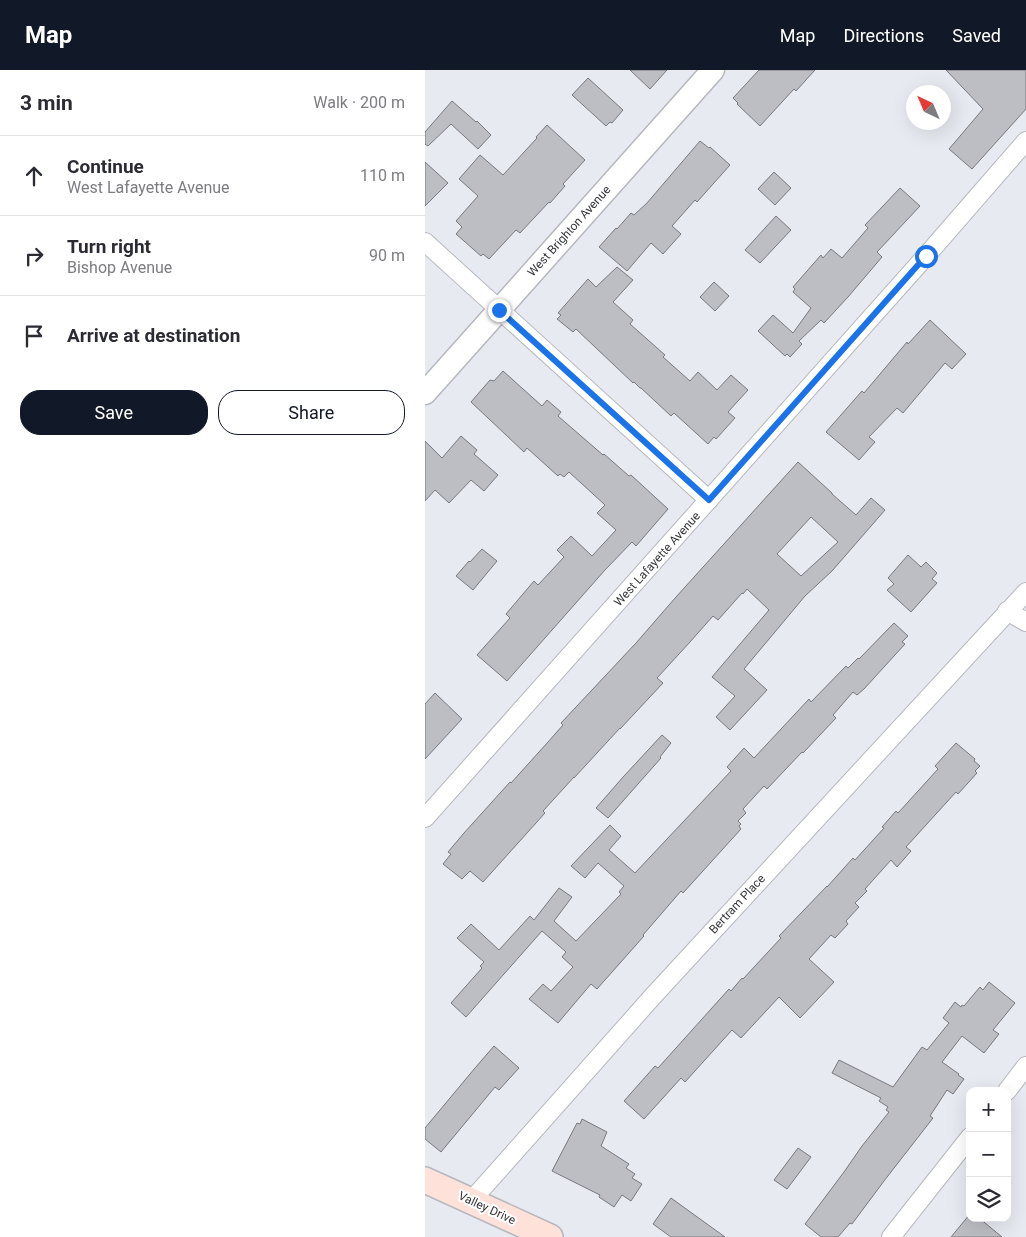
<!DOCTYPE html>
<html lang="en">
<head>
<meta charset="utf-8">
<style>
  :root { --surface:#fff; --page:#f7f7f7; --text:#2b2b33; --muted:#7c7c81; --line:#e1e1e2; --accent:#111827 }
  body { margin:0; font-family:Roboto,sans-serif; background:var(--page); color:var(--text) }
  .controls { position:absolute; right:15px; bottom:15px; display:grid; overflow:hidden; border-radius:10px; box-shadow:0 5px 20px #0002 }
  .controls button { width:45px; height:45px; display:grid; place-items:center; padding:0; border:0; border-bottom:1px solid var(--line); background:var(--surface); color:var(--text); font:25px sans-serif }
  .compass { position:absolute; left:481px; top:15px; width:45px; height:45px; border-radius:50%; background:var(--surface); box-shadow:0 5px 20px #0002; rotate:316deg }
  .stop { position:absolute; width:15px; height:15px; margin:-11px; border:4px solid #1a73e8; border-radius:50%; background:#fff }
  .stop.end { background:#1a73e8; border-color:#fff; box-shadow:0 1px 5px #0008 }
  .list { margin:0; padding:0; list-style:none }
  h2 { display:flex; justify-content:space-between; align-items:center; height:65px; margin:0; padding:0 20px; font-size:21px }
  h2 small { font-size:16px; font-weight:400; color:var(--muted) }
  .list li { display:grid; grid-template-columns:32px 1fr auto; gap:15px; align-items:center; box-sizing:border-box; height:80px; padding:0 20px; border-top:1px solid var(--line) }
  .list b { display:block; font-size:19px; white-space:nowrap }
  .list p { margin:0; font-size:16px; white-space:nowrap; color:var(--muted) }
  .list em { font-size:16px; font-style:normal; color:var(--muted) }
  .actions { display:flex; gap:10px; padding:15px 20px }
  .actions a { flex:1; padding:11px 0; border:1px solid var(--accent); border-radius:20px; text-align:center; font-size:18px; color:var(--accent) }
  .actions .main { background:var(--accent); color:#fff }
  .icon { flex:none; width:28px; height:28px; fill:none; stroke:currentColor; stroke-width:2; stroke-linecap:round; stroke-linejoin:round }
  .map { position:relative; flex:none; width:601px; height:1167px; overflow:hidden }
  header { display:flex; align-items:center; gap:30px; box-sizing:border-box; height:70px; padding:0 25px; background:var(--accent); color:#fff }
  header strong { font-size:24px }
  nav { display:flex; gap:28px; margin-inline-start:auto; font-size:18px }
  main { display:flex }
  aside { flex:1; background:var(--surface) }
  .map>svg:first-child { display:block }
  .building { fill:#bdbdc4; stroke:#78797f; fill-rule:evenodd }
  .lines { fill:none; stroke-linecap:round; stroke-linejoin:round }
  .minor-casing { stroke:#b6b8be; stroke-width:20 }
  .tertiary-casing { stroke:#b6b8be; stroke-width:25 }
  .secondary-casing { stroke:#b6b8be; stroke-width:28 }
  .minor { stroke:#fff; stroke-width:18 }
  .tertiary { stroke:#fff; stroke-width:22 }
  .secondary { stroke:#fee2da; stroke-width:25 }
  .route { stroke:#1a73e8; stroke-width:6 }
  .labels { text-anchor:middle; stroke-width:4; stroke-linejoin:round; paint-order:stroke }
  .street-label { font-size:12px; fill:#353639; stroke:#fff }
</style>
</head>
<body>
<header>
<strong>Map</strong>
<nav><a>Map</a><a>Directions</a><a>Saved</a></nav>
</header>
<main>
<aside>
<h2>3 min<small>Walk · 200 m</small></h2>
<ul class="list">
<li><svg class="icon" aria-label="ahead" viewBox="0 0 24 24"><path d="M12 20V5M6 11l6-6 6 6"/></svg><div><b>Continue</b><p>West Lafayette Avenue</p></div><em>110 m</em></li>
<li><svg class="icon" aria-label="right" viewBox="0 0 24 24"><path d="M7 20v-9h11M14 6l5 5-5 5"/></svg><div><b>Turn right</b><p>Bishop Avenue</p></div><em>90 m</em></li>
<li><svg class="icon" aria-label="arrive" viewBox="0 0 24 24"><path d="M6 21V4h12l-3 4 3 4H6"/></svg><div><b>Arrive at destination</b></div></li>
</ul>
<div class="actions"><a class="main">Save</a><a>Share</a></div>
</aside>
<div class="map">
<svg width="601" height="1167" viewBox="0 0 601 1167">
  <rect width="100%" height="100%" fill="#e7eaf0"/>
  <g class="building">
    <polygon points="205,0 242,0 225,19"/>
    <polygon points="334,0 390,0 371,21 369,19 335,56 312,34 313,33 308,28"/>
    <polygon points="521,0 601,0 601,39 547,99 524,79 558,39"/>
    <polygon points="163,8 198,40 187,53 185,52 181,56 147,25"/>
    <polygon points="27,31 51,52 52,51 66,65 53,79 26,54 3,76 0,74 0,62"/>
    <polygon points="122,55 160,90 138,114 140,116 125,133 124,132 95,163 91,160 64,189 58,184 56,186 31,164 37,157 31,151 53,126 34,109 55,85 78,105 112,68 111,67"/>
    <polygon points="275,71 284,78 285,77 305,95 272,132 270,130 247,156 256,164 238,184 226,173 202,201 174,177 191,158 192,159 206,143 209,145 222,133"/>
    <polygon points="0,92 23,113 0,136"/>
    <polygon points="349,102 366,118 350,135 333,119"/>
    <polygon points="475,118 495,136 452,182 457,187 423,227 399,253 396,250 374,271 377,274 365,287 362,284 360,286 333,261 348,245 368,263 386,238 368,222 370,219 368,217 396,185 398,188 406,179 417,188 443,158 440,155"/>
    <polygon points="351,146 366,160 335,193 320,180"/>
    <polygon points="192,197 208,210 188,232 208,250 205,254 240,285 238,287 265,311 273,302 292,320 306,305 323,320 303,342 310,348 291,369 289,367 283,374 249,343 246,346 216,318 215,318 209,312 208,313 151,259 148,262 132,249 136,245 133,243 163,209 171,217"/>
    <polygon points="289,212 304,226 290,241 275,227"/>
    <polygon points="505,250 541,284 527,299 520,293 478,343 472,338 444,367 450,372 434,390 401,362 437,321 439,323 482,272 483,274"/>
    <polygon points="78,301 117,336 122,330 136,342 133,346 178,385 179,384 204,406 206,405 243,439 211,476 207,472 180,500 82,611 52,585 85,548 81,544 109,511 113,515 139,487 132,480 146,466 167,486 191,460 172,443 180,435 144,402 139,407 135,404 133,406 102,378 99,382 46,332 65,310 69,311"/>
    <polygon points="36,366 52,380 49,384 73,405 59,421 46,410 24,433 10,420 0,431 0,371 17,388"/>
    <path d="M373 392 407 423V424L431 445 446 428 460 440 407 501 380 526 319 599 342 620 305 660 291 647 310 626 287 607 344 540 322 519 318 524 317 523 293 550 288 546 265 572 232 608 238 613 195 659V658L149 708V707L118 741 120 743 58 812 45 801 37 809 18 794 26 784 23 782 39 763 85 712 86 713 123 672 138 655 136 653 211 573 251 527ZM386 447 413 472 376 506 352 484Z"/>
    <polygon points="57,479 72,491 48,520 31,506 44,491 45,492"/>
    <polygon points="483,485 496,497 501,492 512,503 507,509 512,513 486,542 462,520 469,514 463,508"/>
    <polygon points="469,553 483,566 477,572 480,574 439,619 432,625 428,622 408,645 411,648 378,683 377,682 342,719 339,716 318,739 321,743 313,751 316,754 314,756 316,759 258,823 256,821 218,865 219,866 172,919 166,914 133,953 104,929 118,914 126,921 148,897 137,887 141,882 117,861 41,947 26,933 57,898 55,896 59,892 32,868 46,854 74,880 105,846 109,850 134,818 147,827 129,851 151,871 196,824 194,822 199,816 173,793 160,808 146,796 185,755 196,766 184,780 210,803 306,701 302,697 319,678 329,688 384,629 386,632 421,596 423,598 433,588 434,589"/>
    <polygon points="10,623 37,649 0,689 0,634"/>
    <polygon points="237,665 246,673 235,687 236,688 183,748 171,738 199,706"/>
    <polygon points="531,673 550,689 549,691 555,696 550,701 552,703 533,724 531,722 481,777 486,781 472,797 466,790 440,819 442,821 430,833 434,837 421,851 423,854 410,868 406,865 384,889 409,912 375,948 354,927 316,968 307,960 260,1012 256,1008 219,1049 199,1031 230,996 233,998 304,919 306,921 317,908 318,909 356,868 354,866 402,816 402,817 428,788 430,790 459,758 457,757 471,741 473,743 513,699 510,696"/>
    <polygon points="564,912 590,933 568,960 574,964 559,983 537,966 517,992 534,1004 533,1005 539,1009 528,1024 522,1020 505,1046 508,1048 459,1111 427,1154 425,1153 413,1167 396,1167 380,1154 419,1102 437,1076 464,1042 461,1040 463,1037 454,1031 456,1028 407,1003 414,990 468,1017 497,977 502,980 524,953 518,948 530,932 536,937 537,935 539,936 555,917 558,920"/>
    <polygon points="69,976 94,998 74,1020 70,1017 16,1082 0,1069 0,1058 50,998"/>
    <polygon points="157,1049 182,1062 176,1076 204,1094 201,1098 210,1104 207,1108 217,1114 206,1131 197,1125 189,1137 174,1127 175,1125 127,1101 152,1053 155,1054"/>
    <polygon points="373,1078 386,1087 362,1119 349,1110"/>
    <polygon points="246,1128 300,1167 246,1167 228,1154"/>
    <polygon points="545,1144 545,1148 554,1148 577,1167 526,1167"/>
  </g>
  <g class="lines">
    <g class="minor-casing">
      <g id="minor">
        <polyline points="0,172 284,430"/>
        <polyline points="582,541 601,552"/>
        <polyline points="0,748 501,186 601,71"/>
        <polyline points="582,1021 601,996"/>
        <polyline points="46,1131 229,925 601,522"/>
        <polyline points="466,1167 545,1067"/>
      </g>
    </g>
    <g class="tertiary-casing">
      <polyline id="tertiary" points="0,323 288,0"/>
    </g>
    <g class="secondary-casing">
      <polyline id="secondary" points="0,1110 125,1167"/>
    </g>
    <use href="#minor" class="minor"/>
    <use href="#tertiary" class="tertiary"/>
    <use href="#secondary" class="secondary"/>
  </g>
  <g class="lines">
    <polyline class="route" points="74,240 284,430 501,186"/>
  </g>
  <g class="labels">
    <g class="street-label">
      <text transform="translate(144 161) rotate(-48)" y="4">West Brighton Avenue</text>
      <text transform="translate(232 489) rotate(-48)" y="4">West Lafayette Avenue</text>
      <text transform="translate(312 834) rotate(-47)" y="4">Bertram Place</text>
      <text transform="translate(62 1138) rotate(25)" y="4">Valley Drive</text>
    </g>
  </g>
</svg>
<div class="controls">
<button>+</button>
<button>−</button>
<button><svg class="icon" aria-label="layers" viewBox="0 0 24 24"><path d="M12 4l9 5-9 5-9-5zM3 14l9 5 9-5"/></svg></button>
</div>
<svg class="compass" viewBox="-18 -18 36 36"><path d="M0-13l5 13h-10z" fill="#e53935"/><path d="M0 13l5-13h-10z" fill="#7c7c81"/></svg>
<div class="stop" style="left:501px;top:186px"></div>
<div class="stop end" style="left:74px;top:240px"></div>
</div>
</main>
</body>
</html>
